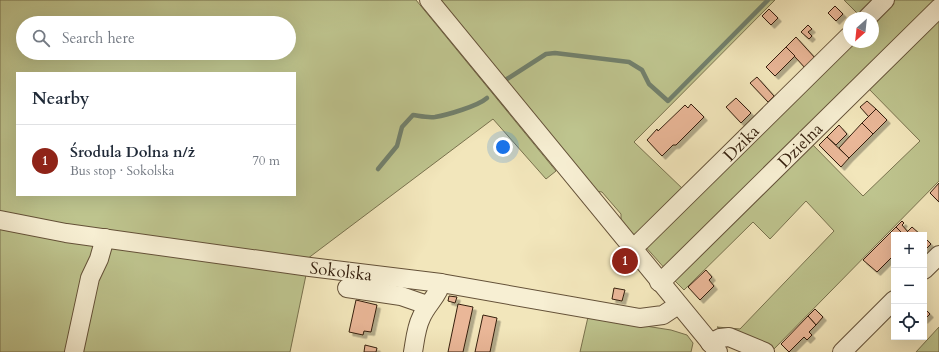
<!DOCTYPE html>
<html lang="en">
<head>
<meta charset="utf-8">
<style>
  :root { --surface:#fff; --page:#f2f2f3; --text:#1f2937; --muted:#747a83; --line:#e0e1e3; --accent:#8f2418 }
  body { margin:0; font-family:Cardo,serif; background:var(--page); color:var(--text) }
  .controls { position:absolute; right:12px; bottom:12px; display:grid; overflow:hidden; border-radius:0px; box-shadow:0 4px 16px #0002 }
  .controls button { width:36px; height:36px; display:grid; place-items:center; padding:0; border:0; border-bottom:1px solid var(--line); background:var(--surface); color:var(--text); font:20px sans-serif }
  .compass { position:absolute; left:843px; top:12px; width:36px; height:36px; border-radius:50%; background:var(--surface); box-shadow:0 4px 16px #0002; rotate:207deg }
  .you { position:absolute; left:503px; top:147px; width:14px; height:14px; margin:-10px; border:3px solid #fff; border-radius:50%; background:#1a73e8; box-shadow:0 0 0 6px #1a73e833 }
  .badge { display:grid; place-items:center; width:26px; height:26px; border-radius:50%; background:var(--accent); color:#fff; font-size:13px; font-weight:700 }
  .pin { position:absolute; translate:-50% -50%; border:2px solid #fff; box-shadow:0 1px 4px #0006 }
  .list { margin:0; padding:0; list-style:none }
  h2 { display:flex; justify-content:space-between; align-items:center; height:52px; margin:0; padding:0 16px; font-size:17px }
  h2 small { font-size:13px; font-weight:400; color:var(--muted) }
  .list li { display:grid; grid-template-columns:26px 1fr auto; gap:12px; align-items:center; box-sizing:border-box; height:72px; padding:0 16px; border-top:1px solid var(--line) }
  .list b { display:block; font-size:15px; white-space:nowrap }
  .list p { margin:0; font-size:13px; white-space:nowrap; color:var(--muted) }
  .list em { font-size:13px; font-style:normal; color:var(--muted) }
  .icon { flex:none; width:22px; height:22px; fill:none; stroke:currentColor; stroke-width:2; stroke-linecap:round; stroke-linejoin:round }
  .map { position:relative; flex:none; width:939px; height:352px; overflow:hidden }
  .search { position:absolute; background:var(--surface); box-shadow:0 4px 16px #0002; left:16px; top:16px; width:280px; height:44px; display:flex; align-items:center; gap:10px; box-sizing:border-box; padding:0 14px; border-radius:22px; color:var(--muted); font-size:15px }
  .panel { position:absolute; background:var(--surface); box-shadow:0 4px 16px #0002; left:16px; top:72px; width:280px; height:124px; border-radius:0px }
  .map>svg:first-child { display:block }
  .green { fill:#bec48e; stroke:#79724e; fill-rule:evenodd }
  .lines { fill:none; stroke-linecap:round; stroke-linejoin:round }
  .stream { stroke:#72806c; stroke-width:4.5 }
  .building { fill:#eab798; stroke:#341f0d; filter:url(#shadow) }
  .minor-casing { stroke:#645138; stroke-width:20 }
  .minor { stroke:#f7efd3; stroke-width:18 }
  .labels { text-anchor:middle; stroke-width:3; stroke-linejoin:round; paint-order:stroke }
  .street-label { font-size:17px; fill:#341f0d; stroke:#f7efd3 }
</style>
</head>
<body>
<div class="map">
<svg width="939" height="352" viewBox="0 0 939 352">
  <defs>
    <filter id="shadow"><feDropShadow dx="3.5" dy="3.5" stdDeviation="0" flood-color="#0004"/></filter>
  </defs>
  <rect width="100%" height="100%" fill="#f2e6bb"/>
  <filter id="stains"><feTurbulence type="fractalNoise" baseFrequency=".005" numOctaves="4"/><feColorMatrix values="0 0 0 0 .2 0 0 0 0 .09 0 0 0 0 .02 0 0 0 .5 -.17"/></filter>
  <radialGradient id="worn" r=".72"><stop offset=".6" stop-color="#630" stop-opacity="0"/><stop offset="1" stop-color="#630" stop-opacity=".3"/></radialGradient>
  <g class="green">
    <path d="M0 0H416L556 171 546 179 493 119 307 259 306 275 290 352H0ZM23 23H289V53H23ZM17 73H295V195H17Z"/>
    <polygon points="438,0 775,0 634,142 685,191 634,236 621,222 621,214 602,192 595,191"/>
    <polygon points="844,0 879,0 861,17"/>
    <polygon points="890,0 939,0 667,271 644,245 849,42 873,42 873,18"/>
    <polygon points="939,15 939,181 772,351 717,327 740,329 834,231 806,201 770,239 753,222 684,290 673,279 810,142 863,196 920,141 866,86"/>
    <polygon points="588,317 671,330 687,335 693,343 691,352 580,352"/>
    <polygon points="939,327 939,352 916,352"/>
  </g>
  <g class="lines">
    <g class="stream">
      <polyline points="507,79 546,54 555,53 629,62 642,70 649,84 668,101 768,0"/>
      <path d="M378 169 397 146 402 127 413 115C420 116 428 118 435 117 447 115 478 106 487 98"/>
    </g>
  </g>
  <g class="building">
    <polygon points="835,6 843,14 836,21 828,13"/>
    <polygon points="769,9 778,18 771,25 762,16"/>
    <polygon points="808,25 812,29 808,32 812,36 809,39 801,32"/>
    <polygon points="796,37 816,59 806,69 786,47"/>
    <polygon points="786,47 795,56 775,76 766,67"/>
    <polygon points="757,77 774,96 768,102 750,83"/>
    <polygon points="736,98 751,113 741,123 726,107"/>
    <polygon points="867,101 876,109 869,117 860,107"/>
    <polygon points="691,104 704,117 676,145 673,145 662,156 647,140 657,129 658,131 685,105 688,108"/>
    <polygon points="876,109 887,120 873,134 862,123"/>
    <polygon points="862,123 873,134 849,158 839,148"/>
    <polygon points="839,125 847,134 836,145 827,137"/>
    <polygon points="827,137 849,158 841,167 819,145"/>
    <polygon points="939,183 939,202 930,193"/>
    <polygon points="902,221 904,223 902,225 908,232 904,235 896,227"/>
    <polygon points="896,227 904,235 894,235 894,255 877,272 863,260"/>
    <polygon points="912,227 921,235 904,235"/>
    <polygon points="924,237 931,244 924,251"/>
    <polygon points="706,270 712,277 709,280 714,286 700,300 688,287"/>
    <polygon points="614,288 625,290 622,301 612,299"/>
    <polygon points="449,296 457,297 455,303 448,301"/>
    <polygon points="356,300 377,305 371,332 364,331 363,335 349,332"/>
    <polygon points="458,304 473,307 463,352 448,352"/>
    <polygon points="924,308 930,314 924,320"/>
    <polygon points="815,309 823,317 816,325 808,316"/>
    <polygon points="483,315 497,318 490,352 475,352"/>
    <polygon points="808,316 816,325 809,332 812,335 807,340 804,337 789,352 781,344"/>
    <polygon points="365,345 377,348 376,352 364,352"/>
  </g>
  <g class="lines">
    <g class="minor-casing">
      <g id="minor">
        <polyline points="429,0 718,352"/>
        <polyline points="867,18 885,0"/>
        <polyline points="0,220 66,233 310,267 441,283 640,318 663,315 678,305"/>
        <polyline points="632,249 641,241 849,36"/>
        <polyline points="924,270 939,255"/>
        <polyline points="659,282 667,276 939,8"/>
        <polyline points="347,288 401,296 427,305"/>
        <polyline points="710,343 720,338 729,337 765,352"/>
        <polyline points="74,352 90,278 99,259 105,238"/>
        <path d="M413 352C415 341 416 328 421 318 426 305 439 295 441 283"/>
        <polyline points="842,352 894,300"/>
      </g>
    </g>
    <use href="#minor" class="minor"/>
  </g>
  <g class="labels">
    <g class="street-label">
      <text transform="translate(741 143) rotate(-45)" y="6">Dzika</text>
      <text transform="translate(800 145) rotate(-45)" y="6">Dzielna</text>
      <text transform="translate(341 271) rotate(7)" y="6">Sokolska</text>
    </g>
  </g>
  <rect width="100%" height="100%" filter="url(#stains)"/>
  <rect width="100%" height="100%" fill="url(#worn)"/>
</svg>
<div class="controls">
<button>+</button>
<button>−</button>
<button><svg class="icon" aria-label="locate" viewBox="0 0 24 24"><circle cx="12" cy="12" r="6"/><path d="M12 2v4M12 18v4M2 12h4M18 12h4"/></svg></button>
</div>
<svg class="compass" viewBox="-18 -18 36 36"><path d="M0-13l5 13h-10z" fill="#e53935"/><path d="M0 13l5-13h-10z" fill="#747a83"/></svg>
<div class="you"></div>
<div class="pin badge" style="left:625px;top:261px">1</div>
<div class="search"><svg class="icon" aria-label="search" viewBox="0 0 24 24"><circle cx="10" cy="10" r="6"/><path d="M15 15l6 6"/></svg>Search here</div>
<section class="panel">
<h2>Nearby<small></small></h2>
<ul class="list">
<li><span class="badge">1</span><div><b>Środula Dolna n/ż</b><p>Bus stop · Sokolska</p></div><em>70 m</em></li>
</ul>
</section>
</div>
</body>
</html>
